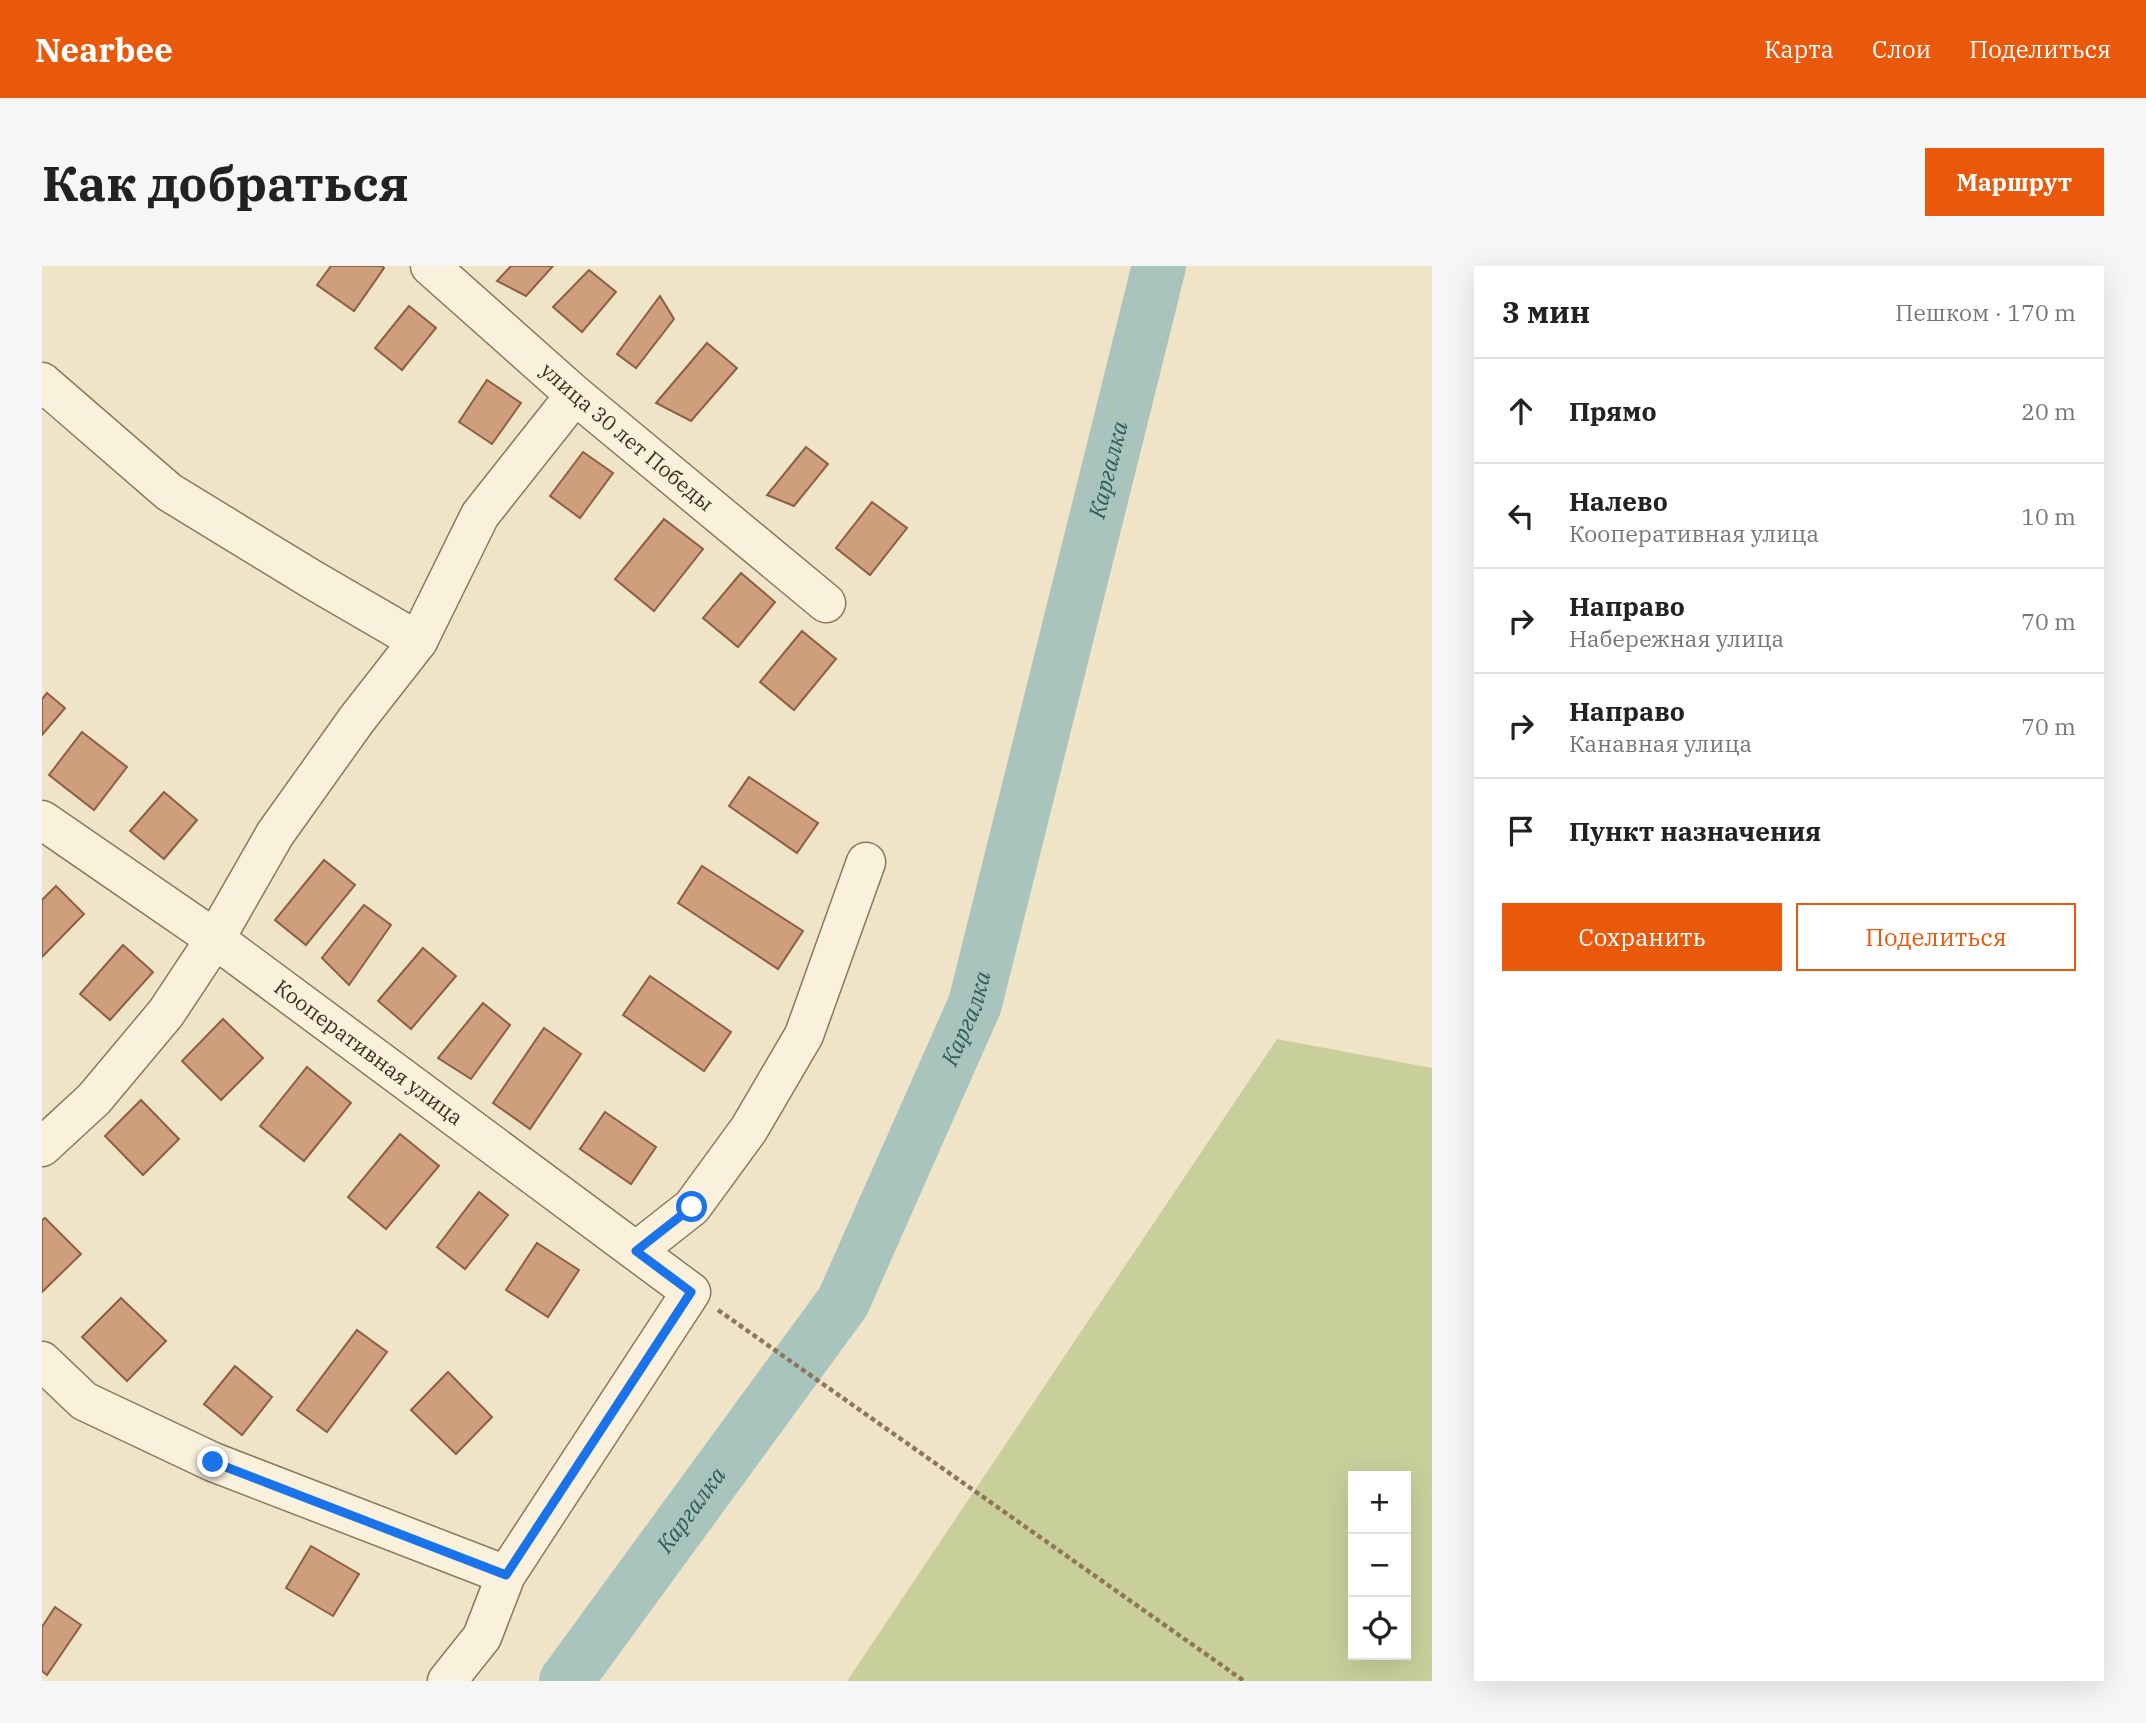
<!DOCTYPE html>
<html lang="ru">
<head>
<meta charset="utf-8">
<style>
  :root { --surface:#fff; --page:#f6f6f6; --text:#222; --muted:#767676; --line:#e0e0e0; --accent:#ea580c }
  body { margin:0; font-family:"IBM Plex Serif",serif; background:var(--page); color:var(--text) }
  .controls { position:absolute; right:21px; bottom:21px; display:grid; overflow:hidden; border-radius:0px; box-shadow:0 7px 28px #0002 }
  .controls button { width:63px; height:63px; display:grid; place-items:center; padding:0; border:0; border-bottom:2px solid var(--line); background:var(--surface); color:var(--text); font:35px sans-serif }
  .stop { position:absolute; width:21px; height:21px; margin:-16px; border:5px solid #1a73e8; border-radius:50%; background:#fff }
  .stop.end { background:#1a73e8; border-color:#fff; box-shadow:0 2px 7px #0008 }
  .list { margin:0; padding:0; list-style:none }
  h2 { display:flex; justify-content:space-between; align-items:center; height:91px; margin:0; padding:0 28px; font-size:30px }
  h2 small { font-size:23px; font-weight:400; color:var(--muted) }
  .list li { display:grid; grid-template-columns:46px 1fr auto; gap:21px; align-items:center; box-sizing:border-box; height:105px; padding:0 28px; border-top:2px solid var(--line) }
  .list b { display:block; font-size:26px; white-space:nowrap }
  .list p { margin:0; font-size:23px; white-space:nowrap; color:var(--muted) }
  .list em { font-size:23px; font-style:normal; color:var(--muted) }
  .actions { display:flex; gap:14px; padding:21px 28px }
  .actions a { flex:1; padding:16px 0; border:2px solid var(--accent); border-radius:0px; text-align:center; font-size:24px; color:var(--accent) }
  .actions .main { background:var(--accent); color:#fff }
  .icon { flex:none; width:38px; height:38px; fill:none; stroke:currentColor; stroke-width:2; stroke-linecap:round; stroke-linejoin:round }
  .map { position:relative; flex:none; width:1390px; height:1415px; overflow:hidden; border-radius:0px }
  header { display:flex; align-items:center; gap:42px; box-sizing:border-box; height:98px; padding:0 35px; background:var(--accent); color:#fff }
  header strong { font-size:33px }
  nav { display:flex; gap:38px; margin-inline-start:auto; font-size:24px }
  .intro { display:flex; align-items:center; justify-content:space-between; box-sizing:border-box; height:168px; padding:0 42px }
  h1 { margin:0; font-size:49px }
  .button { padding:18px 32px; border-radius:0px; background:var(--accent); color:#fff; font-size:24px; font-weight:700 }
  main { display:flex; gap:42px; padding:0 42px }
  aside { flex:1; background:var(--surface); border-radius:0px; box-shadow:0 7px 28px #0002 }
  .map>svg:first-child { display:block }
  .green { fill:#c9cf9b; fill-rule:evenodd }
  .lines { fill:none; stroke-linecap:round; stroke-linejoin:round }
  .river { stroke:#a9c4bc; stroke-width:54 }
  .building { fill:#cf9f7d; stroke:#8d5f41; stroke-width:2 }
  .minor-casing { stroke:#8d765c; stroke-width:41 }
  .path { stroke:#8d765c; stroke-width:4.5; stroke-dasharray:5 3.5; stroke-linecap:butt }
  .minor { stroke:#faf1dc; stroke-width:38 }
  .route { stroke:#1a73e8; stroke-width:9 }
  .labels { text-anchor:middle; stroke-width:5; stroke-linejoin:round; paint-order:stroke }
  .street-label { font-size:21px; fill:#3d2e20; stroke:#f7eed8 }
  .water-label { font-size:23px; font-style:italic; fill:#2f5d5a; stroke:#f7eed8 }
</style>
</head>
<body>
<header>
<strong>Nearbee</strong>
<nav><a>Карта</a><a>Слои</a><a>Поделиться</a></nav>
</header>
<div class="intro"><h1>Как добраться</h1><a class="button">Маршрут</a></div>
<main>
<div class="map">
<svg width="1390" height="1415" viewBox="0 0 1390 1415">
  <rect width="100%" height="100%" fill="#f0e4c8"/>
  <path class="green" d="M1235 773 1390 802V1415H805ZM1311 1210H1364V1389H1311Z"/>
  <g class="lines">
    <path class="river" id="s1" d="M524 1415 801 1036 933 738 1117 0"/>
  </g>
  <g class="building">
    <polygon points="289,0 340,0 342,2 312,45 275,19"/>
    <polygon points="469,0 511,0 484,30 455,15"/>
    <polygon points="547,4 574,26 540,66 511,41"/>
    <polygon points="618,30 632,53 594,102 575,88"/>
    <polygon points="367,40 394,62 360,104 333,82"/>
    <polygon points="665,77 695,102 649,155 614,137"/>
    <polygon points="445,114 479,137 450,178 417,156"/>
    <polygon points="764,181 786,198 752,240 725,229"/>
    <polygon points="541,186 571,207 538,252 508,230"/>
    <polygon points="830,236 865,262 828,309 794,282"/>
    <polygon points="622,253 661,283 612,345 573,313"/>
    <polygon points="699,307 733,336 696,381 661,352"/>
    <polygon points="760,365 794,393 752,444 718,416"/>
    <polygon points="5,427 23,442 0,469 0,433"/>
    <polygon points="40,466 85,501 52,544 7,509"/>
    <polygon points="707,511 776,557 755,587 687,540"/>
    <polygon points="122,526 155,554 122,593 88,565"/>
    <polygon points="282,594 313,619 264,679 233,654"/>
    <polygon points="660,600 761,665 736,703 636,637"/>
    <polygon points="14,620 42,648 0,691 0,634"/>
    <polygon points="322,639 349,659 307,719 280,692"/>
    <polygon points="81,679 111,706 68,754 38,728"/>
    <polygon points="381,682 414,710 369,763 336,735"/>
    <polygon points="608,710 689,766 662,805 581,749"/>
    <polygon points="441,737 468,759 429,813 396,792"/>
    <polygon points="181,753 221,792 179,834 140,795"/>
    <polygon points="502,762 539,788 488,863 451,837"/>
    <polygon points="265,801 309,837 262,895 218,860"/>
    <polygon points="99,834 137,873 101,909 63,870"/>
    <polygon points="563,846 614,881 589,918 538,883"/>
    <polygon points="358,868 397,900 344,963 306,931"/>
    <polygon points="437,926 466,949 423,1003 395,981"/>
    <polygon points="3,952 39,988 0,1026 0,954"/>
    <polygon points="495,977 537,1004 506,1051 464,1024"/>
    <polygon points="79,1032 124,1075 85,1115 40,1071"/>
    <polygon points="315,1064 345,1086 285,1166 255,1144"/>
    <polygon points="193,1100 230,1131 200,1169 162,1138"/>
    <polygon points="406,1106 450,1151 414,1188 369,1144"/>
    <polygon points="269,1280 317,1308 291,1350 244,1322"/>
    <polygon points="13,1341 39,1359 5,1409 0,1405 0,1361"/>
  </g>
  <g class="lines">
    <g class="minor-casing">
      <g id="minor">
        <path id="s2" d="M388 0 533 129 784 337"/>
        <polyline points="0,116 127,226 271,314 376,375"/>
        <path id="s3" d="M0 554 173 673 649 1026 464 1309 440 1371 405 1415"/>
        <polyline points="0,881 52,833 124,747 173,673 233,568 315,453 376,375 438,249 533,129"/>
        <polyline points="594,985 650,941 707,863 762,769 824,596"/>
        <polyline points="0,1095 42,1135 171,1196 464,1309"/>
      </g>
    </g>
    <polyline class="path" points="676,1044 1202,1415"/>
    <use href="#minor" class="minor"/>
  </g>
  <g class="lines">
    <polyline class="route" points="171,1196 464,1309 649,1026 594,985 650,941"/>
  </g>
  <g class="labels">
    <g class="street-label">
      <text dy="7" stroke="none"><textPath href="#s2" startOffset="261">улица 30 лет Победы</textPath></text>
      <text dy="7" stroke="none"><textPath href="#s3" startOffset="401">Кооперативная улица</textPath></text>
    </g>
    <g class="water-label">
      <text dy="8" stroke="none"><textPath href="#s1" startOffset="1346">Каргалка</textPath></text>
      <text dy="8" stroke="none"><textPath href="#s1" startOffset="779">Каргалка</textPath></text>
      <text dy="8" stroke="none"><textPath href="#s1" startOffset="212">Каргалка</textPath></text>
    </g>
  </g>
</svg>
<div class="controls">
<button>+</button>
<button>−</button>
<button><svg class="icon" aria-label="locate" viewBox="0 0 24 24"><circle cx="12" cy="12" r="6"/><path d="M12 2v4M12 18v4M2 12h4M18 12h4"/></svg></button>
</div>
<div class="stop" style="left:650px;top:941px"></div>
<div class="stop end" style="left:171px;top:1196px"></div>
</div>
<aside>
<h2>3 мин<small>Пешком · 170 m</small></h2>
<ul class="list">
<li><svg class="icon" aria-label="ahead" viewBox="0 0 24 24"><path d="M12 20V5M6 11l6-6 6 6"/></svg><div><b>Прямо</b></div><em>20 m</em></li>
<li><svg class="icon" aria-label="left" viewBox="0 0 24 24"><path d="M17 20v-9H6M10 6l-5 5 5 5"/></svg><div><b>Налево</b><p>Кооперативная улица</p></div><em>10 m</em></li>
<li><svg class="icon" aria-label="right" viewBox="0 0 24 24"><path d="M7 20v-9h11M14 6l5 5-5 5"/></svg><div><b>Направо</b><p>Набережная улица</p></div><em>70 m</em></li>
<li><svg class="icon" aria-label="right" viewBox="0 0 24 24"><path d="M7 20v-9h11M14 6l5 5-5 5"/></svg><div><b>Направо</b><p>Канавная улица</p></div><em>70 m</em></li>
<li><svg class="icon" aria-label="arrive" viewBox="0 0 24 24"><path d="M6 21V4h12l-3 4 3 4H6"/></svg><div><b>Пункт назначения</b></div></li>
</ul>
<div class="actions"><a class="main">Сохранить</a><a>Поделиться</a></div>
</aside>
</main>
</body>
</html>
